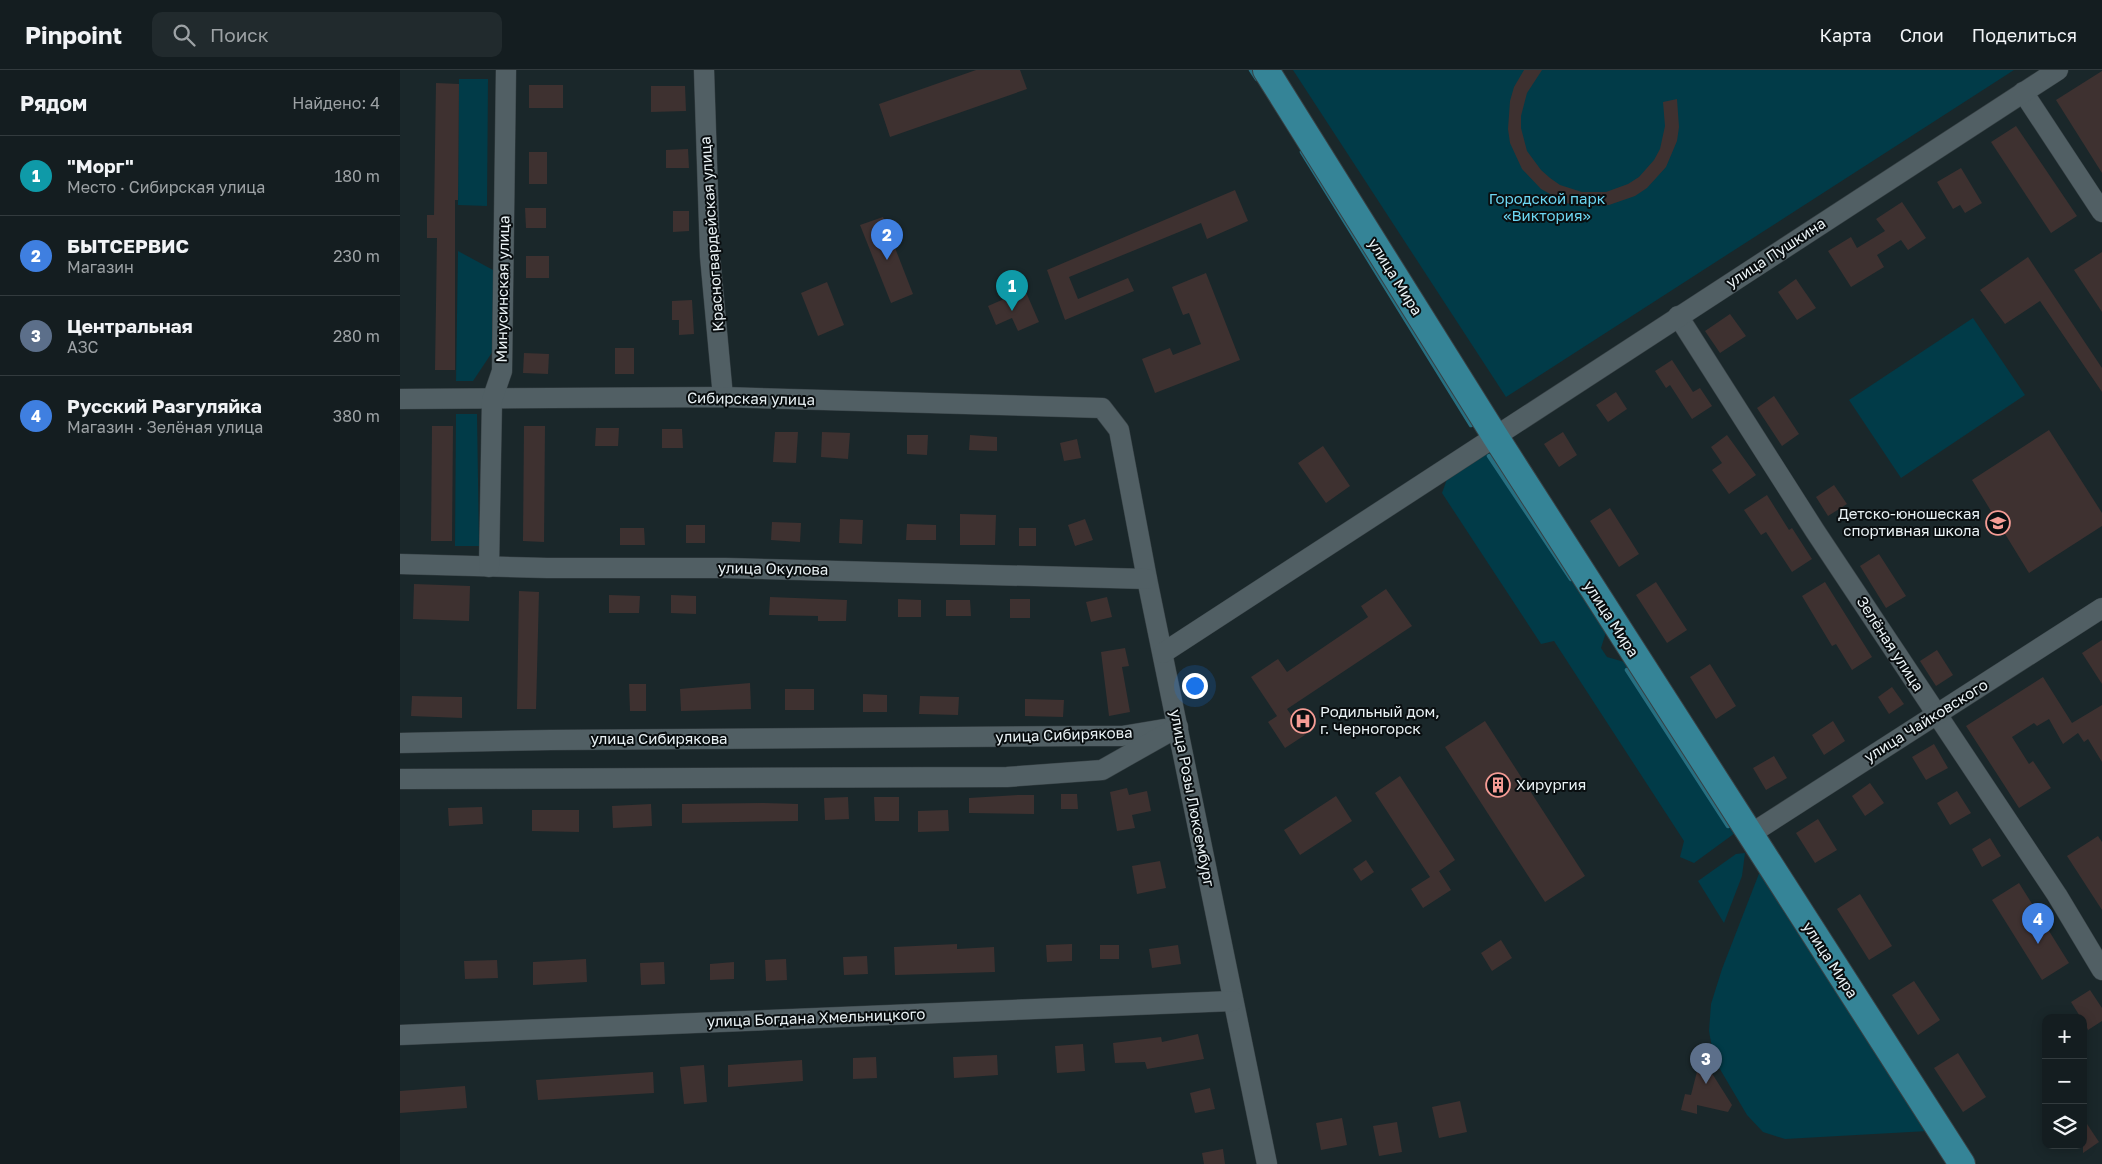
<!DOCTYPE html>
<html lang="ru">
<head>
<meta charset="utf-8">
<style>
  :root { --surface:#141d20; --page:#212a2d; --text:#f1f3f6; --muted:#9da2a5; --line:#333b3e; --accent:#f59c95 }
  body { margin:0; font-family:"Golos Text",sans-serif; background:var(--page); color:var(--text) }
  .controls { position:absolute; right:15px; bottom:15px; display:grid; overflow:hidden; border-radius:10px; box-shadow:0 2px 12px #0003 }
  .controls button { width:45px; height:45px; display:grid; place-items:center; padding:0; border:0; border-bottom:1px solid var(--line); background:var(--surface); color:var(--text); font:25px sans-serif }
  .you { position:absolute; left:794px; top:615px; width:18px; height:18px; margin:-12px; border:4px solid #fff; border-radius:50%; background:#1a73e8; box-shadow:0 0 0 8px #1a73e833 }
  .badge { display:grid; place-items:center; width:32px; height:32px; border-radius:50%; background:var(--accent); color:#fff; font-size:16px; font-weight:700 }
  .pin { position:absolute; translate:-50% -41px; filter:drop-shadow(0 1px 2px #0008) }
  .pin::after { content:''; position:absolute; top:26px; width:18px; height:15px; background:inherit; clip-path:polygon(0 0,100% 0,50% 100%) }
  .list { margin:0; padding:0; list-style:none }
  h2 { display:flex; justify-content:space-between; align-items:center; height:65px; margin:0; padding:0 20px; font-size:21px }
  h2 small { font-size:16px; font-weight:400; color:var(--muted) }
  .list li { display:grid; grid-template-columns:32px 1fr auto; gap:15px; align-items:center; box-sizing:border-box; height:80px; padding:0 20px; border-top:1px solid var(--line) }
  .list b { display:block; font-size:19px; white-space:nowrap }
  .list p { margin:0; font-size:16px; white-space:nowrap; color:var(--muted) }
  .list em { font-size:16px; font-style:normal; color:var(--muted) }
  .icon { flex:none; width:28px; height:28px; fill:none; stroke:currentColor; stroke-width:2; stroke-linecap:round; stroke-linejoin:round }
  .map { position:relative; flex:none; width:1702px; height:1094px; overflow:hidden }
  header { display:flex; align-items:center; gap:30px; box-sizing:border-box; height:70px; padding:0 25px; background:var(--surface); border-bottom:1px solid var(--line) }
  header strong { font-size:24px }
  nav { display:flex; gap:28px; margin-inline-start:auto; font-size:18px }
  .search { width:350px; height:45px; background:var(--page); display:flex; align-items:center; gap:12px; box-sizing:border-box; padding:0 18px; border-radius:10px; color:var(--muted); font-size:19px }
  main { display:flex }
  aside { flex:1; background:var(--surface) }
  .map>svg:first-child { display:block }
  .green { fill:#013b48 }
  .lines { fill:none; stroke-linecap:round; stroke-linejoin:round }
  .stream { stroke:#276f81; stroke-width:4.5 }
  .building { fill:#3e3130 }
  .minor-casing { stroke:#374145; stroke-width:21 }
  .major-casing { stroke:#374145; stroke-width:28 }
  .minor { stroke:#515f64; stroke-width:20 }
  .major { stroke:#358497; stroke-width:26 }
  .labels { text-anchor:middle; stroke-width:4; stroke-linejoin:round; paint-order:stroke }
  .park-label { font-size:15px; fill:#6dd7f3; stroke:#090e10 }
  .street-label { font-size:15px; fill:#eaf2f5; stroke:#090e10 }
  .poi-label { font-size:15px; fill:#eaf2f5; stroke:#090e10; text-anchor:start }
</style>
</head>
<body>
<header>
<strong>Pinpoint</strong>
<div class="search"><svg class="icon" aria-label="search" viewBox="0 0 24 24"><circle cx="10" cy="10" r="6"/><path d="M15 15l6 6"/></svg>Поиск</div>
<nav><a>Карта</a><a>Слои</a><a>Поделиться</a></nav>
</header>
<main>
<aside>
<h2>Рядом<small>Найдено: 4</small></h2>
<ul class="list">
<li><span class="badge" style="background:#0f9aa8">1</span><div><b>&quot;Морг&quot;</b><p>Место · Сибирская улица</p></div><em>180 m</em></li>
<li><span class="badge" style="background:#3f7fe0">2</span><div><b>БЫТСЕРВИС</b><p>Магазин</p></div><em>230 m</em></li>
<li><span class="badge" style="background:#5c6f8a">3</span><div><b>Центральная</b><p>АЗС</p></div><em>280 m</em></li>
<li><span class="badge" style="background:#3f7fe0">4</span><div><b>Русский Разгуляйка</b><p>Магазин · Зелёная улица</p></div><em>380 m</em></li>
</ul>
</aside>
<div class="map">
<svg width="1702" height="1094" viewBox="0 0 1702 1094">
  <rect width="100%" height="100%" fill="#1a272a"/>
  <g class="green">
    <polygon points="893,0 1614,0 1106,327"/>
    <polygon points="59,9 88,9 87,136 58,135"/>
    <polygon points="58,181 93,200 93,281 73,311 56,311"/>
    <polygon points="1573,248 1625,325 1501,408 1449,330"/>
    <polygon points="56,344 77,344 79,476 55,476"/>
    <polygon points="1090,379 1207,559 1201,578 1207,587 1228,593 1335,763 1294,793 1280,787 1284,771 1154,571 1141,574 1042,423 1047,409"/>
    <polygon points="1345,783 1342,806 1324,853 1298,811 1336,784"/>
    <polygon points="1360,801 1528,1061 1385,1069 1363,1062 1347,1045 1314,989 1309,961 1311,934 1322,899"/>
  </g>
  <g class="lines">
    <g class="stream">
      <polyline points="851,0 857,9"/>
      <polyline points="902,82 1071,355"/>
      <polyline points="1089,386 1171,509"/>
      <polyline points="1227,600 1328,756"/>
    </g>
  </g>
  <g class="building">
    <polygon points="576,0 620,0 627,19 490,67 479,34"/>
    <polygon points="1124,0 1142,0 1127,23 1121,46 1121,58 1127,81 1141,100 1150,108 1160,115 1182,122 1206,122 1228,114 1239,107 1254,90 1260,79 1265,56 1263,32 1277,29 1279,57 1277,71 1266,97 1247,118 1235,126 1209,135 1180,136 1166,133 1141,119 1122,99 1110,73 1108,59 1110,31 1114,17"/>
    <polygon points="1702,1 1702,103 1656,30"/>
    <polygon points="36,13 59,14 58,130 55,130 55,300 35,300 37,168 27,168 27,145 34,145"/>
    <rect x="129" y="15" width="34" height="23"/>
    <polygon points="251,16 285,16 286,41 251,42"/>
    <polygon points="1616,56 1677,146 1651,163 1591,72"/>
    <polygon points="288,79 289,98 266,98 266,80"/>
    <rect x="129" y="82" width="18" height="32"/>
    <polygon points="1561,98 1582,133 1565,143 1560,135 1553,139 1537,112"/>
    <polygon points="835,120 848,151 807,169 801,153 669,207 678,229 728,208 734,221 665,250 647,200"/>
    <polygon points="1502,132 1526,168 1508,180 1501,170 1477,185 1484,197 1451,217 1428,181 1451,167 1457,178 1485,161 1476,149"/>
    <polygon points="125,138 146,138 146,158 126,158"/>
    <polygon points="273,141 289,141 289,161 273,162"/>
    <polygon points="483,147 513,224 491,233 460,155"/>
    <polygon points="1702,182 1702,242 1674,200"/>
    <rect x="126" y="186" width="23" height="22"/>
    <polygon points="1628,187 1702,298 1702,322 1640,231 1605,254 1580,220"/>
    <polygon points="806,203 840,290 755,323 742,289 770,278 773,285 801,274 789,243 783,245 772,217"/>
    <polygon points="1396,209 1416,238 1397,250 1378,222"/>
    <polygon points="427,212 444,255 418,266 401,223"/>
    <polygon points="625,220 639,252 618,261 612,248 596,255 588,236"/>
    <polygon points="292,230 294,264 279,265 279,250 272,250 272,231"/>
    <polygon points="1330,244 1346,266 1320,283 1305,261"/>
    <rect x="215" y="278" width="19" height="26"/>
    <polygon points="124,283 149,284 148,304 123,303"/>
    <polygon points="1272,290 1293,322 1300,318 1312,336 1292,349 1270,315 1266,318 1255,301"/>
    <polygon points="1216,322 1227,339 1208,352 1196,335"/>
    <polygon points="1374,326 1399,364 1382,376 1357,338"/>
    <polygon points="32,356 53,356 52,471 31,471"/>
    <polygon points="124,356 145,356 144,472 123,471"/>
    <polygon points="196,358 219,358 218,376 195,376"/>
    <polygon points="262,359 282,359 283,378 262,378"/>
    <polygon points="1649,360 1702,443 1702,456 1629,503 1572,410"/>
    <polygon points="375,362 398,362 396,393 373,392"/>
    <polygon points="422,362 450,363 448,389 421,387"/>
    <polygon points="1163,362 1177,385 1159,397 1144,374"/>
    <polygon points="507,365 528,365 527,385 507,384"/>
    <polygon points="570,365 597,367 597,381 569,380"/>
    <polygon points="1327,365 1356,405 1329,424 1312,400 1322,393 1311,377"/>
    <polygon points="677,369 681,388 664,391 660,373"/>
    <polygon points="923,376 950,416 926,433 898,393"/>
    <polygon points="1434,415 1447,434 1428,446 1416,427"/>
    <polygon points="1367,425 1389,460 1392,458 1412,489 1392,502 1366,462 1361,465 1344,440"/>
    <polygon points="1210,438 1239,484 1219,497 1190,451"/>
    <polygon points="560,444 596,445 595,475 560,475"/>
    <polygon points="440,449 463,450 462,474 439,473"/>
    <polygon points="685,449 693,470 675,476 668,455"/>
    <polygon points="372,452 401,453 400,472 371,470"/>
    <polygon points="507,454 536,455 536,470 506,470"/>
    <rect x="286" y="455" width="19" height="18"/>
    <polygon points="220,458 244,458 245,475 220,475"/>
    <rect x="619" y="458" width="17" height="18"/>
    <polygon points="1479,484 1506,526 1486,538 1460,496"/>
    <polygon points="1256,512 1287,560 1267,573 1236,525"/>
    <polygon points="1425,512 1472,587 1452,600 1436,574 1432,576 1402,526"/>
    <polygon points="14,514 70,516 69,551 13,549"/>
    <polygon points="986,519 1012,556 887,639 905,665 885,678 868,652 877,646 851,607 878,589 887,602 968,547 961,536"/>
    <polygon points="119,521 139,522 136,639 117,639"/>
    <polygon points="209,525 240,526 239,543 209,543"/>
    <polygon points="271,525 296,526 296,544 271,543"/>
    <polygon points="370,527 447,530 446,551 418,551 418,546 369,545"/>
    <polygon points="707,527 712,547 691,552 686,532"/>
    <polygon points="498,529 521,530 521,547 498,547"/>
    <rect x="610" y="529" width="20" height="19"/>
    <polygon points="546,530 570,530 571,546 546,546"/>
    <polygon points="1702,570 1702,614 1682,583"/>
    <polygon points="725,578 729,596 722,597 730,642 709,646 701,582"/>
    <polygon points="1537,580 1553,605 1536,616 1520,591"/>
    <polygon points="1310,594 1336,636 1316,649 1290,607"/>
    <polygon points="1643,607 1672,653 1702,635 1702,692 1688,669 1684,672 1678,663 1663,674 1649,649 1637,656 1634,653 1612,667 1629,694 1633,691 1651,718 1619,738 1566,656"/>
    <polygon points="350,613 351,639 281,641 280,619"/>
    <polygon points="229,614 246,614 246,641 230,641"/>
    <polygon points="1492,617 1504,634 1489,644 1478,627"/>
    <rect x="385" y="619" width="29" height="21"/>
    <polygon points="463,624 487,625 487,642 463,642"/>
    <polygon points="12,626 62,627 62,648 11,646"/>
    <polygon points="520,626 559,627 558,645 519,644"/>
    <polygon points="625,629 664,630 663,647 625,646"/>
    <polygon points="1085,651 1185,806 1145,832 1045,677"/>
    <polygon points="1433,651 1445,671 1424,685 1412,665"/>
    <polygon points="1534,674 1548,698 1526,710 1512,687"/>
    <polygon points="1374,686 1387,708 1366,720 1353,698"/>
    <polygon points="1000,706 1055,790 1035,804 1039,801 1051,820 1023,838 1011,819 1030,807 975,723"/>
    <polygon points="1470,713 1484,733 1465,746 1452,726"/>
    <polygon points="727,718 729,725 747,721 751,741 732,745 735,758 717,761 710,722"/>
    <polygon points="1557,721 1571,743 1550,755 1537,733"/>
    <polygon points="661,724 677,724 678,739 661,739"/>
    <polygon points="618,725 634,725 634,744 569,743 569,728"/>
    <polygon points="936,726 952,751 900,785 884,760"/>
    <polygon points="448,727 449,749 425,750 424,728"/>
    <polygon points="474,727 499,727 499,751 475,751"/>
    <polygon points="363,733 398,734 398,751 282,753 282,734"/>
    <polygon points="251,734 252,756 213,758 212,736"/>
    <polygon points="82,737 83,754 49,756 48,738"/>
    <polygon points="132,740 179,740 179,762 132,761"/>
    <polygon points="548,740 549,761 518,762 518,741"/>
    <polygon points="1418,749 1437,780 1415,793 1396,763"/>
    <polygon points="1698,766 1702,772 1702,840 1667,786"/>
    <polygon points="1590,768 1601,786 1582,797 1572,779"/>
    <polygon points="966,790 974,802 961,811 953,799"/>
    <polygon points="760,791 766,818 737,824 732,796"/>
    <polygon points="1619,813 1669,893 1642,910 1592,830"/>
    <polygon points="1460,824 1492,876 1469,890 1437,839"/>
    <polygon points="1101,870 1112,888 1092,901 1081,883"/>
    <polygon points="557,874 557,879 594,877 595,902 495,905 494,877"/>
    <polygon points="672,874 672,891 647,892 646,875"/>
    <rect x="700" y="875" width="19" height="14"/>
    <polygon points="778,875 781,894 752,898 749,879"/>
    <polygon points="467,886 468,904 444,905 443,887"/>
    <polygon points="186,889 187,912 133,915 133,892"/>
    <polygon points="386,889 387,910 366,911 365,890"/>
    <polygon points="97,890 98,908 65,909 64,891"/>
    <polygon points="264,892 265,914 241,915 240,893"/>
    <polygon points="334,892 334,909 310,910 310,894"/>
    <polygon points="1514,911 1540,950 1518,965 1492,925"/>
    <polygon points="1690,920 1702,938 1702,951 1688,960 1683,948 1681,948 1671,932"/>
    <polygon points="798,964 804,989 747,999 745,992 715,993 713,973 761,967 762,972"/>
    <polygon points="683,974 685,1001 657,1003 655,976"/>
    <polygon points="1558,983 1586,1027 1563,1042 1534,998"/>
    <polygon points="597,985 598,1005 554,1008 553,987"/>
    <polygon points="1301,986 1332,1035 1328,1042 1297,1035 1297,1044 1281,1040 1285,1024 1291,1025"/>
    <polygon points="476,987 477,1008 453,1009 453,988"/>
    <polygon points="402,990 403,1011 328,1017 328,995"/>
    <polygon points="304,995 307,1032 284,1034 280,997"/>
    <polygon points="253,1002 254,1023 138,1030 136,1010"/>
    <polygon points="65,1016 67,1038 0,1043 0,1021"/>
    <polygon points="810,1018 815,1039 795,1043 790,1023"/>
    <polygon points="1060,1031 1067,1062 1039,1068 1032,1037"/>
    <polygon points="942,1048 947,1075 921,1080 916,1053"/>
    <polygon points="1683,1048 1699,1072 1683,1083"/>
    <polygon points="997,1052 1002,1082 979,1086 973,1056"/>
    <polygon points="823,1079 825,1094 804,1094 802,1083"/>
  </g>
  <g class="lines">
    <g class="minor-casing">
      <g id="minor">
        <polyline points="304,0 310,186 323,327"/>
        <polyline points="1623,22 1702,142"/>
        <polyline points="1278,246 1415,461 1657,825 1702,900"/>
        <polyline points="0,329 323,327 702,338 719,360 747,509 867,1094"/>
        <polyline points="0,494 147,498 326,498 747,509"/>
        <polyline points="89,497 92,330 102,301 106,0"/>
        <polyline points="763,583 1658,0"/>
        <polyline points="0,673 151,670 684,666 722,666 764,659"/>
        <polyline points="0,709 607,707 702,700 778,657"/>
        <polyline points="1349,765 1702,538"/>
        <polyline points="0,965 833,931"/>
      </g>
    </g>
    <g class="major-casing">
      <polyline id="major" points="866,0 1095,366 1562,1094"/>
    </g>
    <use href="#minor" class="minor"/>
    <use href="#major" class="major"/>
  </g>
  <defs>
    <g id="school-ring" transform="scale(1.25)"><circle r="9.5" fill="#090e10" stroke="#f59c95" stroke-width="1.5"/><path d="M0-5L7-2L0 1L-7-2ZM-4 1L0 2.5L4 1V4Q0 6-4 4Z" fill="#f59c95"/></g>
    <g id="hospital-ring" transform="scale(1.25)"><circle r="9.5" fill="#090e10" stroke="#f59c95" stroke-width="1.5"/><path d="M-5-5h3v3.5h4V-5h3V5h-3V1.5h-4V5h-3Z" fill="#f59c95"/></g>
    <g id="building-ring" transform="scale(1.25)"><circle r="9.5" fill="#090e10" stroke="#f59c95" stroke-width="1.5"/><path d="M-4-6H4V6H1V3H-1V6H-4ZM-2.5-4.3h1.7v1.8h-1.7ZM.8-4.3h1.7v1.8H.8ZM-2.5-1h1.7V.8h-1.7ZM.8-1h1.7V.8H.8Z" fill="#f59c95"/></g>
  </defs>
  <g fill-rule="evenodd">
    <use href="#school-ring" x="1598" y="453"/>
    <use href="#hospital-ring" x="903" y="651"/>
    <use href="#building-ring" x="1098" y="715"/>
  </g>
  <g class="labels">
    <g class="park-label">
      <text x="1147" y="134">Городской парк<tspan x="1147" dy="17">«Виктория»</tspan></text>
    </g>
    <g class="street-label">
      <text transform="translate(312 164) rotate(-94)" y="5">Красногвардейская улица</text>
      <text transform="translate(1376 183) rotate(-33)" y="5">улица Пушкина</text>
      <text transform="translate(995 207) rotate(58)" y="5">улица Мира</text>
      <text transform="translate(103 219) rotate(-89)" y="5">Минусинская улица</text>
      <text transform="translate(351 329) rotate(1)" y="5">Сибирская улица</text>
      <text transform="translate(373 499) rotate(1)" y="5">улица Окулова</text>
      <text transform="translate(1211 549) rotate(57)" y="5">улица Мира</text>
      <text transform="translate(1490 574) rotate(57)" y="5">Зелёная улица</text>
      <text transform="translate(1526 651) rotate(-32)" y="5">улица Чайковского</text>
      <text transform="translate(664 665) rotate(-2)" y="5">улица Сибирякова</text>
      <text x="259" y="674">улица Сибирякова</text>
      <text transform="translate(792 728) rotate(79)" y="5">улица Розы Люксембург</text>
      <text transform="translate(1430 890) rotate(57)" y="5">улица Мира</text>
      <text transform="translate(416 948) rotate(-2)" y="5">улица Богдана Хмельницкого</text>
    </g>
    <g class="poi-label">
      <text x="1580" y="449" text-anchor="end">Детско-юношеская<tspan x="1580" dy="17">спортивная школа</tspan></text>
      <text x="920" y="647">Родильный дом,<tspan x="920" dy="17">г. Черногорск</tspan></text>
      <text x="1116" y="720">Хирургия</text>
    </g>
  </g>
</svg>
<div class="controls">
<button>+</button>
<button>−</button>
<button><svg class="icon" aria-label="layers" viewBox="0 0 24 24"><path d="M12 4l9 5-9 5-9-5zM3 14l9 5 9-5"/></svg></button>
</div>
<div class="you"></div>
<div class="pin badge" style="left:612px;top:241px;background:#0f9aa8">1</div>
<div class="pin badge" style="left:487px;top:190px;background:#3f7fe0">2</div>
<div class="pin badge" style="left:1306px;top:1014px;background:#5c6f8a">3</div>
<div class="pin badge" style="left:1638px;top:874px;background:#3f7fe0">4</div>
</div>
</main>
</body>
</html>
